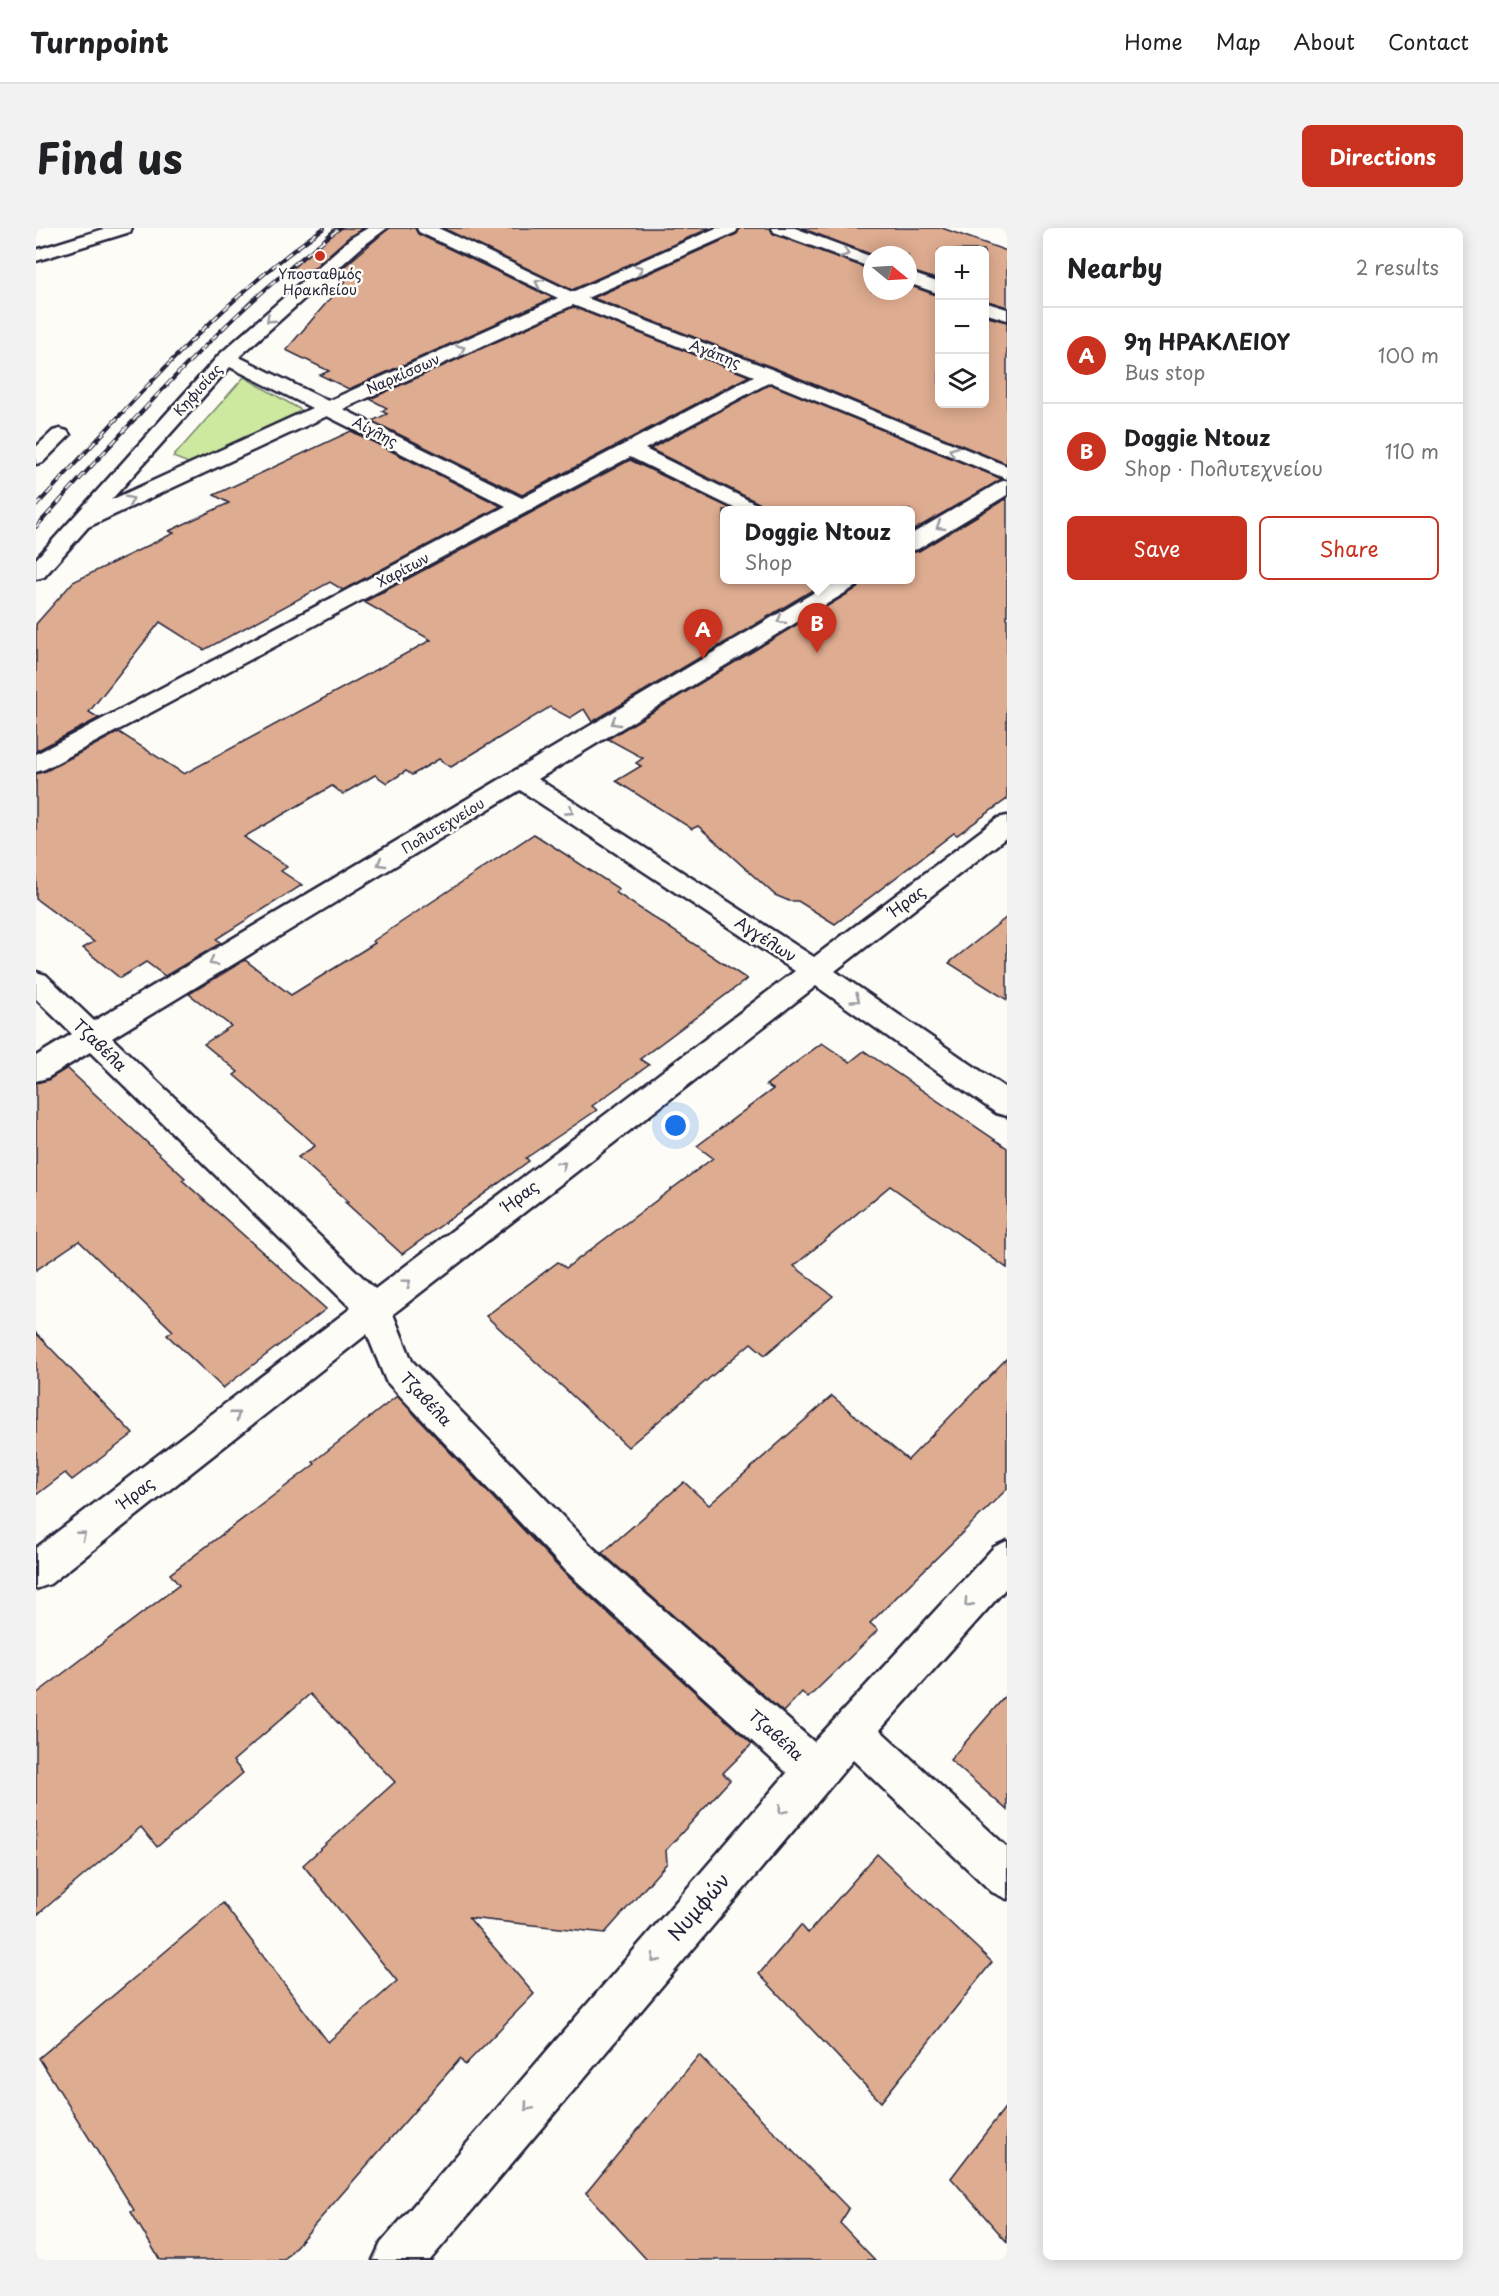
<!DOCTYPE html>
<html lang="en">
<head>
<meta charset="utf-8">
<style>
  :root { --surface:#fff; --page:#f2f2f2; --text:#202124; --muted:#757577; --line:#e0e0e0; --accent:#c8321e }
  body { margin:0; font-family:"Playpen Sans",sans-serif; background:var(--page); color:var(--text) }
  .controls { position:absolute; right:18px; top:18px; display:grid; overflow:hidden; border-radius:9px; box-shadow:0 3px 15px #0003 }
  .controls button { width:54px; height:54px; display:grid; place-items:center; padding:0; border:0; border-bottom:2px solid var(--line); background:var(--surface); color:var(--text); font:30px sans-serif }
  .compass { position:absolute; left:827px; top:18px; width:54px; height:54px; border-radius:50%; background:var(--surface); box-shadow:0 3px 15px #0003; rotate:108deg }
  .you { position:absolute; left:640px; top:898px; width:21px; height:21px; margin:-15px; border:4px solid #fff; border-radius:50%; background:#1a73e8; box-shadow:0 0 0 9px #1a73e833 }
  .badge { display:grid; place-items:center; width:39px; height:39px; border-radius:50%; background:var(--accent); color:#fff; font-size:20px; font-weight:700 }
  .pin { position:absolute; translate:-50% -50px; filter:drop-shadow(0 2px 3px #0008) }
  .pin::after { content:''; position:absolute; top:32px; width:21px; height:18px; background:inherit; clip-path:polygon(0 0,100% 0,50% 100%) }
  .popup { position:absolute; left:684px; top:278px; width:195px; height:78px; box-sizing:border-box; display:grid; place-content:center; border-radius:9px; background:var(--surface); filter:drop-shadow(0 2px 4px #0005); font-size:20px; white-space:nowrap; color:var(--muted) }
  .popup b { font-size:22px; color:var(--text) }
  .popup::after { content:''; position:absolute; left:50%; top:100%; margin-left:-12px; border:12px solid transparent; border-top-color:var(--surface) }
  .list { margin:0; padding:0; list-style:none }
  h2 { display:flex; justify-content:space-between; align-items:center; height:78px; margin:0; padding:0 24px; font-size:26px }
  h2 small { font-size:20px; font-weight:400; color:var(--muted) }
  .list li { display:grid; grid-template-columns:39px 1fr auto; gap:18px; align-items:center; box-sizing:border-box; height:96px; padding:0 24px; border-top:2px solid var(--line) }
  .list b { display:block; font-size:22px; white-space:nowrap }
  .list p { margin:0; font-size:20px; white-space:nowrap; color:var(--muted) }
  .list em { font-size:20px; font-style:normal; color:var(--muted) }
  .actions { display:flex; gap:12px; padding:18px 24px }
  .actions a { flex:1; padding:14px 0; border:2px solid var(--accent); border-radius:9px; text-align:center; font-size:21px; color:var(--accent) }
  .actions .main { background:var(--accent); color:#fff }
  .icon { flex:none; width:33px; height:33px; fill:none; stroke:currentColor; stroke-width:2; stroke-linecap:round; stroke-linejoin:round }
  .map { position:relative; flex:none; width:971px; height:2032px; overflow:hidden; border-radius:9px }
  header { display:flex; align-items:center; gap:36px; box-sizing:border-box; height:84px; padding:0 30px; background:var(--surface); border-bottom:2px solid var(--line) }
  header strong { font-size:28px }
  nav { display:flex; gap:33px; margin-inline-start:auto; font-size:21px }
  .intro { display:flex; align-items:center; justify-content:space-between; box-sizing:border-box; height:144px; padding:0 36px }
  h1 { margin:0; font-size:42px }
  .button { padding:15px 27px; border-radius:9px; background:var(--accent); color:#fff; font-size:21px; font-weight:700 }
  main { display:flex; gap:36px; padding:0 36px }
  aside { flex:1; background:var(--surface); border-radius:9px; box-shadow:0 3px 15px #0003 }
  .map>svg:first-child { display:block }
  .green { fill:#cde9a0; stroke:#78866e; stroke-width:1.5 }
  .building { fill:#deac90; stroke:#22223b; stroke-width:1.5 }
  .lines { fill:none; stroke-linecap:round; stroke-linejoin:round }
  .minor-casing { stroke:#22223b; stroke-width:5 }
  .minor { fill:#fdfcf7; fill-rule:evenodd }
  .rail-casing { stroke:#22223b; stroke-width:4 }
  .rail { stroke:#fdfcf7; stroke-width:2; stroke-dasharray:8; stroke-linecap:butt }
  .oneway { stroke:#9a9aa2 }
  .poi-dot { fill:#c8321e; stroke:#fdfcf7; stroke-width:2 }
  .labels { text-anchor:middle; stroke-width:5; stroke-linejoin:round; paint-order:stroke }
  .far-poi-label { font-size:14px; fill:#22223b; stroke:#fdfcf7 }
  .far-street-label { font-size:14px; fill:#22223b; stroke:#fdfcf7 }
  .street-label { font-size:16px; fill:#22223b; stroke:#fdfcf7 }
  .near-street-label { font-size:20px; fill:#22223b; stroke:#fdfcf7 }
</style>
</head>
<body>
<header>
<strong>Turnpoint</strong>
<nav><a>Home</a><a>Map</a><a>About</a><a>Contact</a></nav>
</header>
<div class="intro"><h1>Find us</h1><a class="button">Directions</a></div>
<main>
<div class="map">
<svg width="971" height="2032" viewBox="0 0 971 2032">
  <rect width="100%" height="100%" fill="#fdfcf7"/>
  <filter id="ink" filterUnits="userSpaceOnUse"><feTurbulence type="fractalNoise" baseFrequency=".0167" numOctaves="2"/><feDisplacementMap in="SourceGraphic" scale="12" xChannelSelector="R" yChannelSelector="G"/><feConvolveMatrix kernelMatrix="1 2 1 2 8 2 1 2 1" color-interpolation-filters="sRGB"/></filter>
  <g filter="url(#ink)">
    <polygon class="green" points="208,149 272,186 155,236 137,229"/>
    <g class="building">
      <polygon points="299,0 328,0 314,8 271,46 253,44"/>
      <polygon points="353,0 379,0 382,6 517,70 313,161 284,147 293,143 250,122 310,52 295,50"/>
      <polygon points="407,0 674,0 536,62"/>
      <polygon points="704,0 734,0 737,6 836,42 836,63 872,63 872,57 903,68 903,176 948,176 948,88 971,94 971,236 741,141 557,70 701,6"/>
      <polygon points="765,0 906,0 971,23 971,79 948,72 948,22 903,22 903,52 872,42 872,27 837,27"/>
      <polygon points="537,79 713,148 486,267 336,193 351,186 346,183 351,180 334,171"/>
      <polygon points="734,156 966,251 874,304 874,282 729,282 725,276 614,221"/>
      <polygon points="315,203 465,278 307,362 294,354 168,422 124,394 53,484 63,490 0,523 0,396 37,354 138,305 133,303 193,275 178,267"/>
      <polygon points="594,232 698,282 688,282 688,351 795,351 556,494 548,481 534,490 514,479 415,539 403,531 376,547 370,543 351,555 339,547 307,566 296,558 208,609 251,639 245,643 266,657 180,711 185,715 129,748 110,734 84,750 47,720 58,714 0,671 0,546 10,543 83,504 148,546 395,412 328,374"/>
      <polygon points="971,270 971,571 921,607 918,605 799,696 762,673 753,673 739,667 662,598 656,601 580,553 605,538 600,535 607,530 572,511 823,359 827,351 874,351 874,325 883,323"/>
      <polygon points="498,606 583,661 579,664 711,751 604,831 613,837 556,878 561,882 490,930 493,933 366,1026 309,974 312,973 262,929 279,918 275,913 198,847 202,844 168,816 195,798 153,766 209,732 255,767 339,715 337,713"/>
      <polygon points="971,689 971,772 913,735"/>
      <polygon points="786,815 814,834 828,823 971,920 971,1040 854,958 758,1038 797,1068 729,1127 715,1115 592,1219 450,1088 522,1034 530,1040 677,930 661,918 737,861 730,857"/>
      <polygon points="31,840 149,950 146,952 290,1081 187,1160 131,1107 137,1103 43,1013 0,1042 0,855 12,852"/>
      <polygon points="0,1105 97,1206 36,1252 29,1245 0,1267"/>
      <polygon points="971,1130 971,1261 834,1395 842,1402 772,1470 766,1464 747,1484 566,1325 648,1254 673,1277 796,1168 872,1232"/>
      <polygon points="361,1168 529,1346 716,1516 687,1545 694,1552 630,1622 631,1635 569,1705 433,1690 498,1766 429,1837 424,1831 248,2032 124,2032 95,1984 98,1982 3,1830 187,1675 292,1814 361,1753 267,1637 359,1554 274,1466 197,1533 207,1545 121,1619 105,1599 0,1688 0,1466 143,1357 134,1346 279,1236 277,1234"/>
      <polygon points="971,1466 971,1582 914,1532"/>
      <polygon points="841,1626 956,1734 845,1874 723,1746 765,1697 772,1705"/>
      <polygon points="663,1827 813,1981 804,1995 839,2032 611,2032 550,1965"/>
      <polygon points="971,1877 971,2014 915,1950"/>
    </g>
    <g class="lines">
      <g class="minor-casing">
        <g id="minor">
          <polygon points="71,0 96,0 94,4 0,33 0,22"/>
          <path d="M332 0H351L327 18 203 129 292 173 522 70 383 4 381 0H402L536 64 680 0H702L700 4 551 70 740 143 971 238V251L734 154 609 221 724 278 727 282H702L594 229 9 541 0 544V526L470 278 291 188 52 299 8 349 0 351V331L184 126 315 10ZM537 77 718 148 486 270 307 181ZM194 139 276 180 75 272Z"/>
          <polygon points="736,0 759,0 836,29 836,40 738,4"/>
          <polygon points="872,44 904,55 904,66 872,55"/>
          <polygon points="948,74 971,81 971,92 948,85"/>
          <polygon points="24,201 31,203 34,207 7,234 0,236 0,219 17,203"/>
          <polygon points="971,252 971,267 882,321 874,323 874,307 964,254"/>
          <path d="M799 352H825L822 357 502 551 778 729 962 590 971 588V609L799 743 971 861V888L960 885 780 758 357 1086 376 1133 557 1320 778 1514 958 1319 971 1313V1359L844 1502 971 1619V1671L956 1664 817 1532 394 2032H337L345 2015 751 1545 531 1344 350 1153 331 1106 14 1356 0 1361V1320L315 1080 54 824 11 850 0 853V828L36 806 0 771V744L10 747 58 793ZM484 562 759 743 339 1061 76 810Z"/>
        </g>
      </g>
      <use href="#minor" class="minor"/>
      <g class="rail-casing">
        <g id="rail">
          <path d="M0 278C89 183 181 74 288 0"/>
          <path d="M0 299C97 193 188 87 304 0"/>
        </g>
      </g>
      <use href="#rail" class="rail"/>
    </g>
    <defs><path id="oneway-chevron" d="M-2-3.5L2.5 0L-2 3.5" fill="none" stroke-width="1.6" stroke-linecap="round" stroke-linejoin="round" transform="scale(1.5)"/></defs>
    <g class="oneway">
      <use href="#oneway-chevron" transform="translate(809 25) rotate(21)"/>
      <use href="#oneway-chevron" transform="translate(603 41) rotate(-24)"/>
      <use href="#oneway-chevron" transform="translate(503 55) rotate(-154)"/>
      <use href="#oneway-chevron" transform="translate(234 91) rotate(137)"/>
      <use href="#oneway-chevron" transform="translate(425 121) rotate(-24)"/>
      <use href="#oneway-chevron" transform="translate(917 223) rotate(-158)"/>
      <use href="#oneway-chevron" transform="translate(94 272) rotate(-25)"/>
      <use href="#oneway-chevron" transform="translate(904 298) rotate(149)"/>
      <use href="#oneway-chevron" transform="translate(745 392) rotate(149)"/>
      <use href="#oneway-chevron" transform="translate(579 494) rotate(149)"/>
      <use href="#oneway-chevron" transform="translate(534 583) rotate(33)"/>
      <use href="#oneway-chevron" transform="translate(345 635) rotate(149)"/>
      <use href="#oneway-chevron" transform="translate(177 734) rotate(149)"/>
      <use href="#oneway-chevron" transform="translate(820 771) rotate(35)"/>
      <use href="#oneway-chevron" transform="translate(526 937) rotate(-37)"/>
      <use href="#oneway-chevron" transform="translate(371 1055) rotate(-37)"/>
      <use href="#oneway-chevron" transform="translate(200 1187) rotate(-38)"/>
      <use href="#oneway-chevron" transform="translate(46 1307) rotate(-38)"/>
      <use href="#oneway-chevron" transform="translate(932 1375) rotate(132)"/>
      <use href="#oneway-chevron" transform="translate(746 1582) rotate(131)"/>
      <use href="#oneway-chevron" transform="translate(619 1731) rotate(131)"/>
      <use href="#oneway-chevron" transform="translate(492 1879) rotate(131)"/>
    </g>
  </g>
  <circle class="poi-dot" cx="284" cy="28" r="6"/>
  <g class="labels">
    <g class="far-poi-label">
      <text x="284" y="51">Υποσταθμός<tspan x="284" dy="16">Ηρακλείου</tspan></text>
    </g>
    <g class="far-street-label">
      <text transform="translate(679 126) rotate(21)" y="5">Αγάπης</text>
      <text transform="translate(367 146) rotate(-24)" y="5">Ναρκίσσων</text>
      <text transform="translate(162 162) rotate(-48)" y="5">Κηφισίας</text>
      <text transform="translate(339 204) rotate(27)" y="5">Αίγλης</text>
      <text transform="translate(367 342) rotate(-28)" y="5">Χαρίτων</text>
      <text transform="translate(407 598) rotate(-31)" y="5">Πολυτεχνείου</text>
    </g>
    <g class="street-label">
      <text transform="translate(871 673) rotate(-37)" y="6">Ήρας</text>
      <text transform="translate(730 711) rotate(33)" y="6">Αγγέλων</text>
      <text transform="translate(64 817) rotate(44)" y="6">Τζαβέλα</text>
      <text transform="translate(484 968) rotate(-37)" y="6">Ήρας</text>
      <text transform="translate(390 1171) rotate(47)" y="6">Τζαβέλα</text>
      <text transform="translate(100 1265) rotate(-38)" y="6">Ήρας</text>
      <text transform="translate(740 1507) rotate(42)" y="6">Τζαβέλα</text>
    </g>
    <g class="near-street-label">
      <text transform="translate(663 1679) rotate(-49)" y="7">Νυμφών</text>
    </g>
  </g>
</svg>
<div class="controls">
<button>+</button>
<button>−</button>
<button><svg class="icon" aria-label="layers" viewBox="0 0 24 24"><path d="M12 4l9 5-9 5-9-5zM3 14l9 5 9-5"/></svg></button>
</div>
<svg class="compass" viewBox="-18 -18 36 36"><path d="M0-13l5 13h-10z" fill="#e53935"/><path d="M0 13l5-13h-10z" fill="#757577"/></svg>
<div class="you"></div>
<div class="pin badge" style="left:667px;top:431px">A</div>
<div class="pin badge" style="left:781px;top:425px">B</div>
<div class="popup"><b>Doggie Ntouz</b>Shop</div>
</div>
<aside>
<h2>Nearby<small>2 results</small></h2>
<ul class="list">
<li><span class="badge">A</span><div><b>9η ΗΡΑΚΛΕΙΟΥ</b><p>Bus stop</p></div><em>100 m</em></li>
<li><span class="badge">B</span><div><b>Doggie Ntouz</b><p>Shop · Πολυτεχνείου</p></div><em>110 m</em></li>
</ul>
<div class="actions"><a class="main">Save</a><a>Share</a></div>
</aside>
</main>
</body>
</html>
